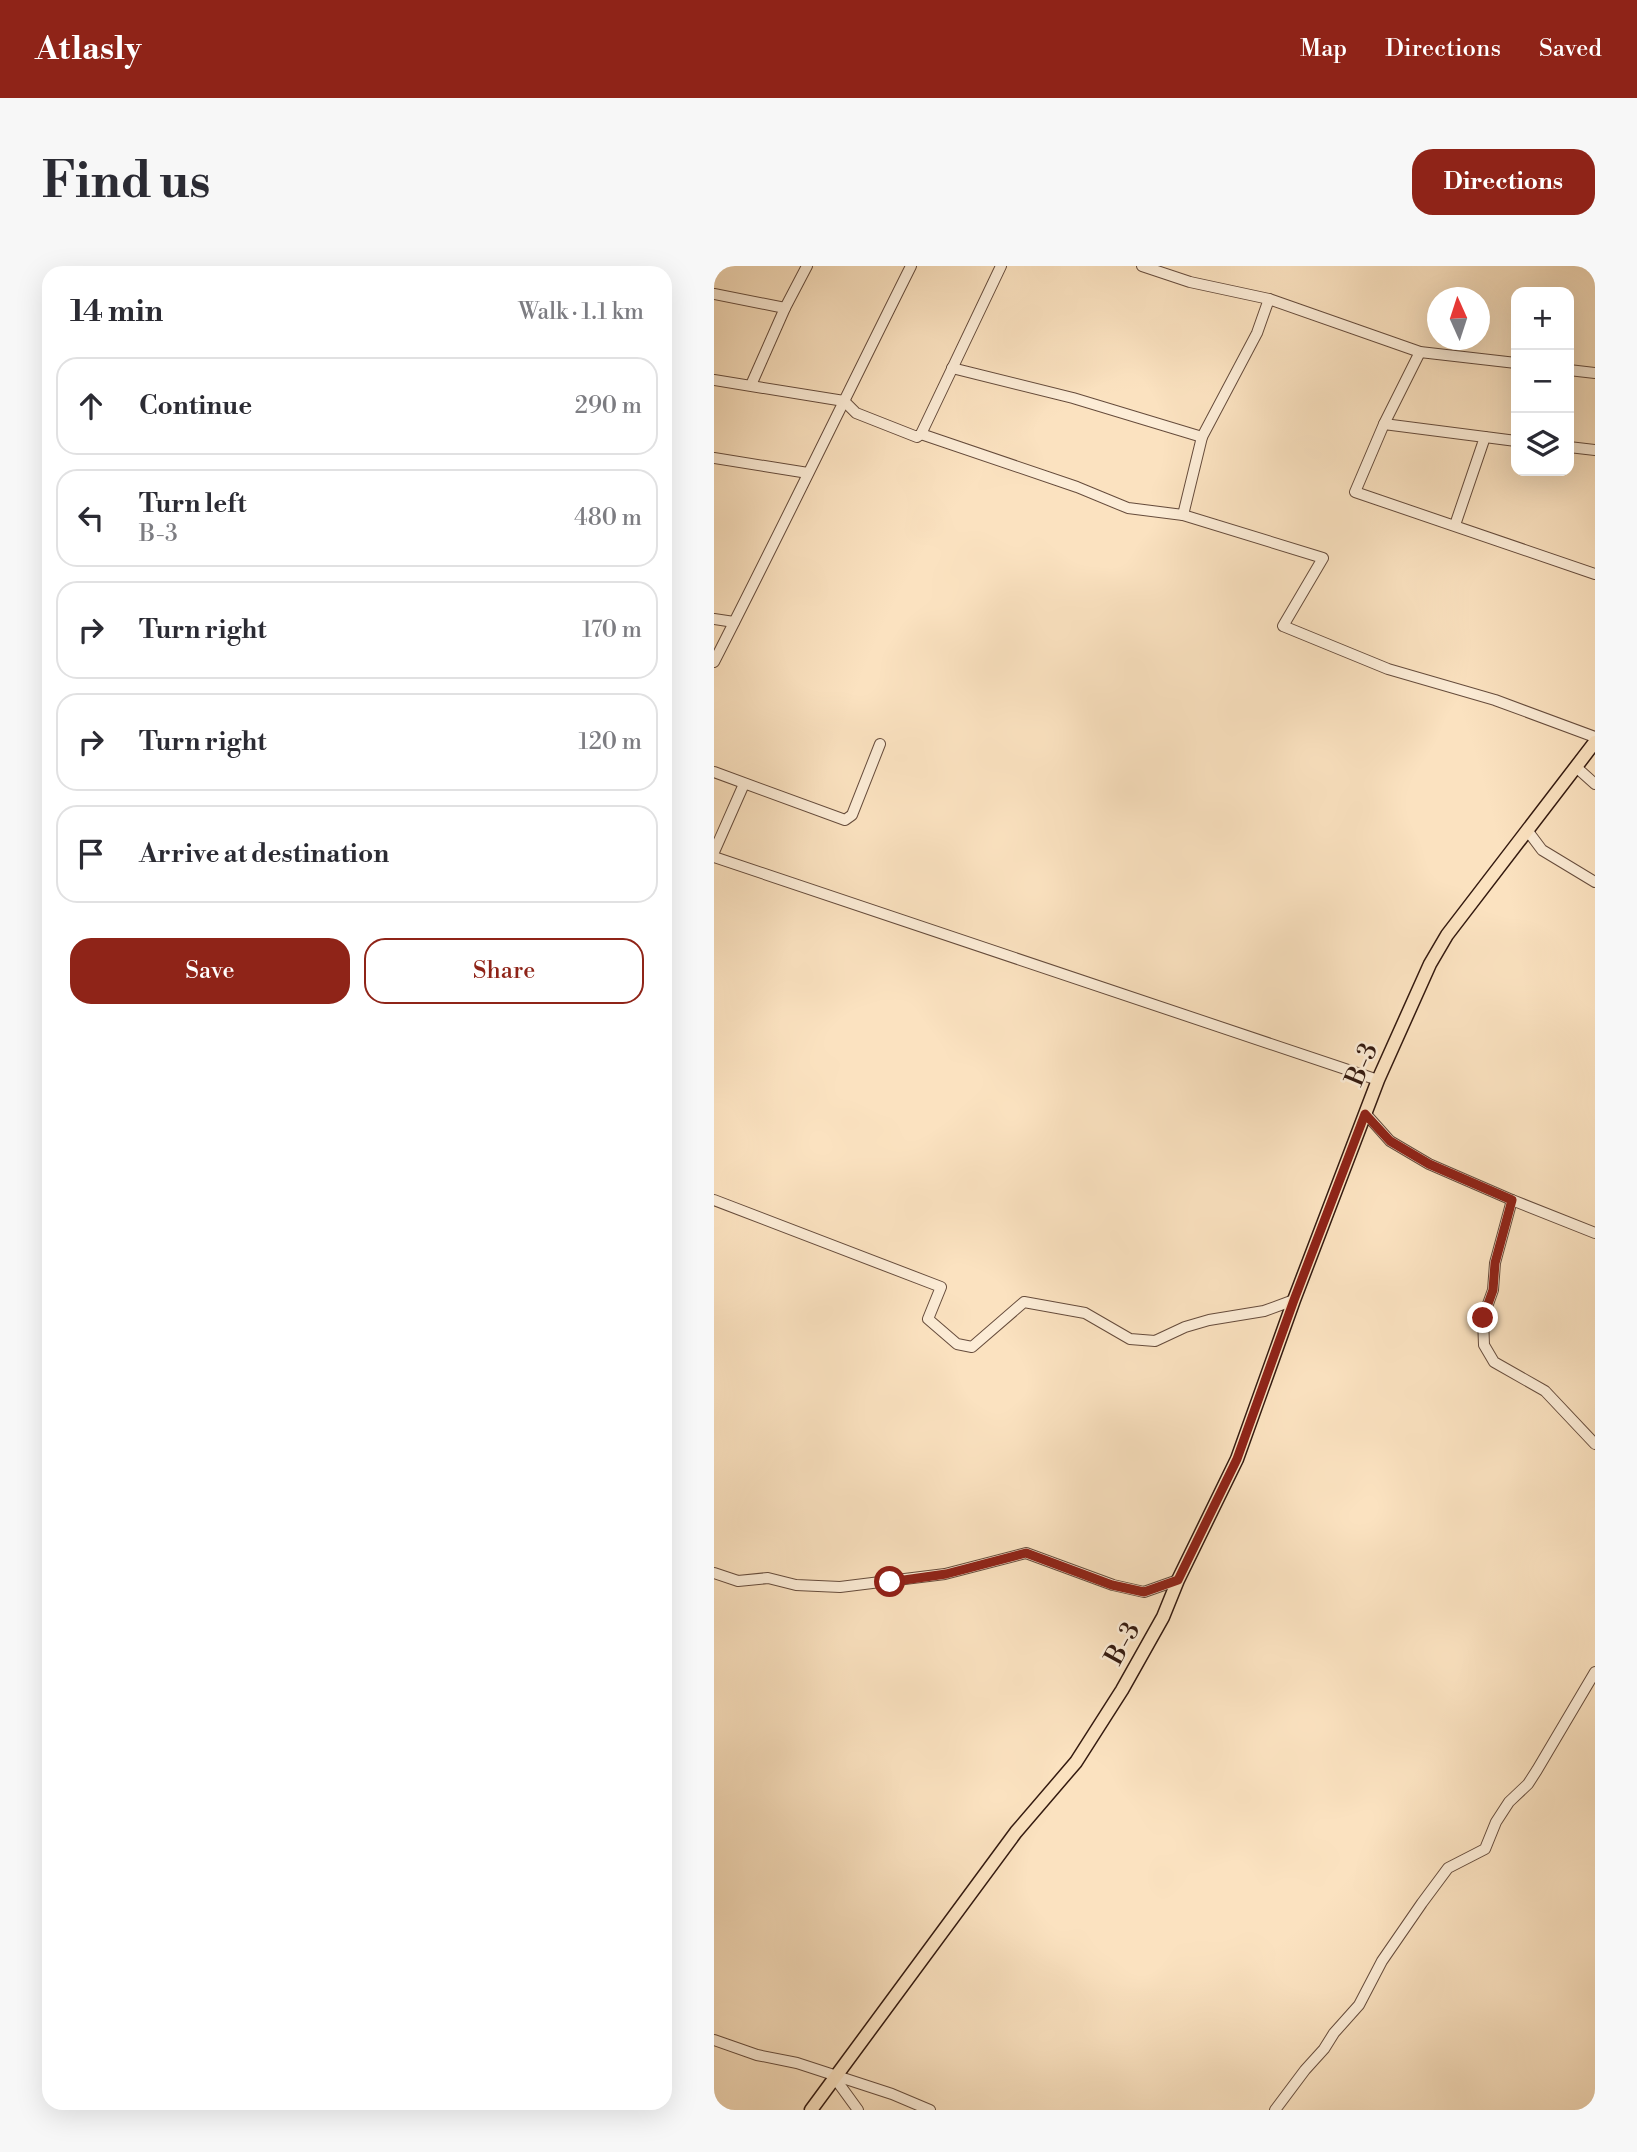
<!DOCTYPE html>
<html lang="en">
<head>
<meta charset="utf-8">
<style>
  :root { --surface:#fff; --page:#f7f7f7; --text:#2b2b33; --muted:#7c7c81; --line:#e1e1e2; --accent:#8f2418 }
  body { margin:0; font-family:"Libre Bodoni",serif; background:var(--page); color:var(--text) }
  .controls { position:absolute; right:21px; top:21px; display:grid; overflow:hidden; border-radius:14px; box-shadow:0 7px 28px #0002 }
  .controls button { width:63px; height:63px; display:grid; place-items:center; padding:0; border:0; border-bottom:2px solid var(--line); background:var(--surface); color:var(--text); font:35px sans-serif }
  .compass { position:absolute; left:713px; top:21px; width:63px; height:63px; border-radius:50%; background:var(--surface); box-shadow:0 7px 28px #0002; rotate:357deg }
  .stop { position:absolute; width:21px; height:21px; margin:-16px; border:5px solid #8f2418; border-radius:50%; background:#fff }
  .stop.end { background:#8f2418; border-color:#fff; box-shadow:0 2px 7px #0008 }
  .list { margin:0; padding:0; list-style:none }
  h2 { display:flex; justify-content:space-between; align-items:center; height:91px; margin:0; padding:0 28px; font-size:30px }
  h2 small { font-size:23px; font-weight:400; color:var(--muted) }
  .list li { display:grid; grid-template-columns:46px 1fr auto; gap:21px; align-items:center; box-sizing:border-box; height:98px; margin:0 14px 14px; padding:0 14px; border:2px solid var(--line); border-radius:21px }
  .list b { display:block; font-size:26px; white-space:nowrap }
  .list p { margin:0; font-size:23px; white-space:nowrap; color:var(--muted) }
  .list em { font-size:23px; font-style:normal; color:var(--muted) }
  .actions { display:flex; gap:14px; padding:21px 28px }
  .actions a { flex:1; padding:16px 0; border:2px solid var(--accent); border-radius:21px; text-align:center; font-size:24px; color:var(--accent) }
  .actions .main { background:var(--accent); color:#fff }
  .icon { flex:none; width:38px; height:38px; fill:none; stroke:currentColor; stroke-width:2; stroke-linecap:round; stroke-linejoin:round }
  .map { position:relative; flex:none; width:881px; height:1844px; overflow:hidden; border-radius:21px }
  header { display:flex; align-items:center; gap:42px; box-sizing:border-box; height:98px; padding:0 35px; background:var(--accent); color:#fff }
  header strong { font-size:33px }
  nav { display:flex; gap:38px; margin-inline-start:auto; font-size:24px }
  .intro { display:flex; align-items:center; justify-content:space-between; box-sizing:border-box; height:168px; padding:0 42px }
  h1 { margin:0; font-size:49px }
  .button { padding:18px 32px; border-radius:21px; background:var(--accent); color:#fff; font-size:24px; font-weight:700 }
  main { display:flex; gap:42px; padding:0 42px }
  aside { flex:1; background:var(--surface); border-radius:21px; box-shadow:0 7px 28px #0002 }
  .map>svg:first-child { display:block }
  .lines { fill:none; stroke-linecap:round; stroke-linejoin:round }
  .minor-casing { stroke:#664c3c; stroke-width:12 }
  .major-casing { stroke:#341a10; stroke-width:15 }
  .minor { stroke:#fcecd6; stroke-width:10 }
  .major { stroke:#fbe2c0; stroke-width:12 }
  .route { stroke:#8f2418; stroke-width:9 }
  .labels { text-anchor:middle; stroke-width:5; stroke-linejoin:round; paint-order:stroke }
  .street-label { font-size:26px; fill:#341a10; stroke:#fcecd6 }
</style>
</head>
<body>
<header>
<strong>Atlasly</strong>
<nav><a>Map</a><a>Directions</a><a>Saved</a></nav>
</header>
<div class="intro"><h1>Find us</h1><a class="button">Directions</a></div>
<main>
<aside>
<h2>14 min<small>Walk · 1.1 km</small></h2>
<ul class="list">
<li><svg class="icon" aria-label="ahead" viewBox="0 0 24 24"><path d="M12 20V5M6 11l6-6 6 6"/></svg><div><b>Continue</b></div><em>290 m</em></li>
<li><svg class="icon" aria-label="left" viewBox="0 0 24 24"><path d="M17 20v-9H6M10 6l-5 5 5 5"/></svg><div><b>Turn left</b><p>B-3</p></div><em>480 m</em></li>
<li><svg class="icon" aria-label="right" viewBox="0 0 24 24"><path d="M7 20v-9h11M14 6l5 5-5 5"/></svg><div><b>Turn right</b></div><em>170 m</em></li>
<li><svg class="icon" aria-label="right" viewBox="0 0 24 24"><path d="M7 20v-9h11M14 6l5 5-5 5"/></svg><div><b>Turn right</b></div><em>120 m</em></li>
<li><svg class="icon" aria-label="arrive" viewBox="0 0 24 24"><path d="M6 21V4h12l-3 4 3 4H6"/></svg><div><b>Arrive at destination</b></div></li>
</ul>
<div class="actions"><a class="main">Save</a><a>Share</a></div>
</aside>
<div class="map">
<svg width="881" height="1844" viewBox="0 0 881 1844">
  <rect width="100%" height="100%" fill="#fbe2c0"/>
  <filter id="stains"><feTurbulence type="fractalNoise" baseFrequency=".00286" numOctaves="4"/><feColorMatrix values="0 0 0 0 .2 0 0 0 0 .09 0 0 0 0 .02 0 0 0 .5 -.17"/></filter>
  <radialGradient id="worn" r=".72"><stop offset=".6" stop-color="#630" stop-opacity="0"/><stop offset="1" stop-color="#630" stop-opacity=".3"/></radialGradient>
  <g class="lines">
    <g class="minor-casing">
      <g id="minor">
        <polyline points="428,0 476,16 555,33 706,86 802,97"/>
        <polyline points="0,28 71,42"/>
        <polyline points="555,33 543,67 488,171 469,249 609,292 569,360 674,403 781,434 881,471"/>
        <polyline points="238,102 359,132 488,171"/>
        <polyline points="855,104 881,107"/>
        <polyline points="0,114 130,135 142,147 203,171 207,168 287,0"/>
        <polyline points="37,119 71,42 93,0"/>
        <polyline points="670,158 706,86"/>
        <polyline points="207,168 363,221 414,242 469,249"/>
        <polyline points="771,171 802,175"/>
        <polyline points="855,181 881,184"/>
        <polyline points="0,192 94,207"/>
        <polyline points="741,259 771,171 670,158 641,226 881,308"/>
        <polyline points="0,353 20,356"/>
        <path d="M0 396C67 265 131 132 197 0"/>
        <polyline points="862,501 881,518"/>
        <polyline points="0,506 131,554 138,549 166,478"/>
        <polyline points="813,564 828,584 881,616"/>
        <polyline points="0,586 30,518"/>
        <polyline points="0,591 664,814"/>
        <polyline points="651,847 676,875 715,898 798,934 781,997 779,1024 769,1052 770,1079 780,1096 831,1125 881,1178"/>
        <polyline points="0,934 227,1021 214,1053 243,1078 258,1081 310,1036 371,1047 416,1073 441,1075 471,1061 495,1054 550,1045 580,1034"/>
        <polyline points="798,934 881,967"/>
        <polyline points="0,1307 24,1315 54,1312 82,1319 126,1321 231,1308 312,1287 399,1319 430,1326 464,1314"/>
        <polyline points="0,1774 43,1789 83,1797 178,1828 216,1844"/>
        <polyline points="120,1811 144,1844"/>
        <polyline points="561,1844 591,1804 610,1783 620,1767 645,1739 668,1695 708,1637 734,1602 771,1583 782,1556 795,1536 814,1518 823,1504 881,1406"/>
      </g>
    </g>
    <g class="major-casing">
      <polyline id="major" points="97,1844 302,1566 362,1496 408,1424 449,1351 464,1314 523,1193 580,1034 664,814 716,698 733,669 881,476"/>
    </g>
    <use href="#minor" class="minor"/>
    <use href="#major" class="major"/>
  </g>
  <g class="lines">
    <polyline class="route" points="176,1316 232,1308 312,1287 398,1319 430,1326 464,1314 523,1193 580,1034 651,848 676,875 715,898 798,934 781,997 779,1024 769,1052"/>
  </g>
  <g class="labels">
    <g class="street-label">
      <text transform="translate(647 798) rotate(-67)" y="9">B-3</text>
      <text transform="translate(408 1377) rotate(-61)" y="9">B-3</text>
    </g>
  </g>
  <rect width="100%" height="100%" filter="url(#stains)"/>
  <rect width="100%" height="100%" fill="url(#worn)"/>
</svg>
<div class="controls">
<button>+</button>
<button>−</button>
<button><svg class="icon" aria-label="layers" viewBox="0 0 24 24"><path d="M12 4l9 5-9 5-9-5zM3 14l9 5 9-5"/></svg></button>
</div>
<svg class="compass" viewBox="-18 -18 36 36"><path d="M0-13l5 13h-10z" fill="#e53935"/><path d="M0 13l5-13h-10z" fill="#7c7c81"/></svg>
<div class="stop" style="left:176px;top:1316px"></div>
<div class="stop end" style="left:769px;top:1052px"></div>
</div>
</main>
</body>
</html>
